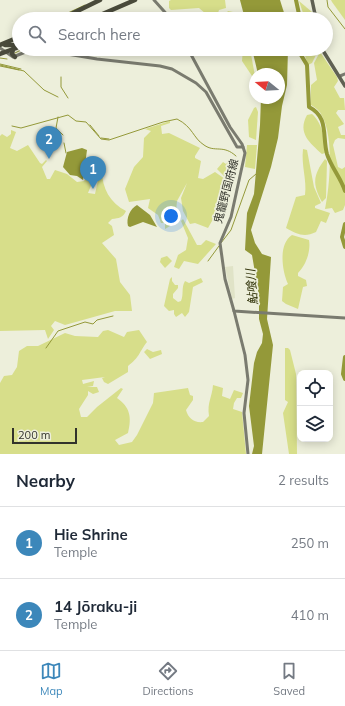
<!DOCTYPE html>
<html lang="en">
<head>
<meta charset="utf-8">
<style>
  :root { --surface:#fff; --page:#f2f2f3; --text:#1f2937; --muted:#747a83; --line:#e0e1e3; --accent:#3c87ba }
  body { margin:0; font-family:Mulish,"Noto Sans JP",sans-serif; background:var(--page); color:var(--text) }
  .controls { position:absolute; right:12px; bottom:12px; display:grid; overflow:hidden; border-radius:8px; box-shadow:0 2px 10px #0003 }
  .controls button { width:36px; height:36px; display:grid; place-items:center; padding:0; border:0; border-bottom:1px solid var(--line); background:var(--surface); color:var(--text); font:20px sans-serif }
  .compass { position:absolute; left:249px; top:68px; width:36px; height:36px; border-radius:50%; background:var(--surface); box-shadow:0 2px 10px #0003; rotate:288deg }
  .scale { position:absolute; left:12px; bottom:10px; width:65px; box-sizing:border-box; padding-left:4px; border:2px solid #32332b; border-top:0; font-size:11px; line-height:14px; white-space:nowrap; color:#32332b; -webkit-text-stroke:3px #edefdb; paint-order:stroke }
  .you { position:absolute; left:171px; top:216px; width:14px; height:14px; margin:-10px; border:3px solid #fff; border-radius:50%; background:#1a73e8; box-shadow:0 0 0 6px #1a73e833 }
  .badge { display:grid; place-items:center; width:26px; height:26px; border-radius:50%; background:var(--accent); color:#fff; font-size:13px; font-weight:700 }
  .pin { position:absolute; translate:-50% -33px; filter:drop-shadow(0 1px 2px #0008) }
  .pin::after { content:''; position:absolute; top:21px; width:14px; height:12px; background:inherit; clip-path:polygon(0 0,100% 0,50% 100%) }
  .list { margin:0; padding:0; list-style:none }
  h2 { display:flex; justify-content:space-between; align-items:center; height:52px; margin:0; padding:0 16px; font-size:17px }
  h2 small { font-size:13px; font-weight:400; color:var(--muted) }
  .list li { display:grid; grid-template-columns:26px 1fr auto; gap:12px; align-items:center; box-sizing:border-box; height:72px; padding:0 16px; border-top:1px solid var(--line) }
  .list b { display:block; font-size:15px; white-space:nowrap }
  .list p { margin:0; font-size:13px; white-space:nowrap; color:var(--muted) }
  .list em { font-size:13px; font-style:normal; color:var(--muted) }
  .icon { flex:none; width:22px; height:22px; fill:none; stroke:currentColor; stroke-width:2; stroke-linecap:round; stroke-linejoin:round }
  .map { position:relative; flex:none; width:345px; height:454px; overflow:hidden }
  .search { position:absolute; background:var(--surface); box-shadow:0 2px 10px #0003; left:12px; right:12px; top:12px; height:44px; display:flex; align-items:center; gap:10px; box-sizing:border-box; padding:0 14px; border-radius:22px; color:var(--muted); font-size:15px }
  .sheet { height:196px; background:var(--surface) }
  nav { display:flex; justify-content:space-around; align-items:center; box-sizing:border-box; height:56px; border-top:1px solid var(--line); background:var(--surface); font-size:11px; color:var(--muted) }
  nav a { display:grid; justify-items:center; gap:2px }
  nav .on { color:var(--accent) }
  .map>svg:first-child { display:block }
  .built { fill:#e0e3c7 }
  .green { fill:#d7de8a }
  .water { fill:#949939 }
  .lines { fill:none; stroke-linecap:round; stroke-linejoin:round }
  .stream { stroke:#949939; stroke-width:1 }
  .river { stroke:#949939; stroke-width:4 }
  .secondary { stroke:#7a7b6f; stroke-width:3 }
  .primary { stroke:#606153; stroke-width:3.5 }
  .highway { stroke:#4a4b3b; stroke-width:4.5 }
  .labels { text-anchor:middle; stroke-width:3.5; stroke-linejoin:round; paint-order:stroke }
  .street-label { font-size:11px; fill:#32332b; stroke:#edefdb }
  .water-label { font-size:12px; font-style:italic; fill:#34360d; stroke:#edefdb }
</style>
</head>
<body>
<div class="map">
<svg width="345" height="454" viewBox="0 0 345 454">
  <rect width="100%" height="100%" fill="#edefdb"/>
  <polygon class="built" points="233,266 235,298 232,299 225,267"/>
  <g class="green">
    <polygon points="171,0 225,0 226,8 219,10 218,13 220,16 223,17 228,11 233,12 237,19 212,19 199,8 171,10 169,8 169,1"/>
    <polygon points="331,0 345,0 345,20 332,2"/>
    <polygon points="299,1 312,12 313,19 305,19"/>
    <polygon points="201,13 203,15 198,19 179,19 195,16"/>
    <polygon points="243,49 250,49 255,76 252,76 242,61"/>
    <polygon points="303,49 316,49 318,51 312,63 308,65"/>
    <path d="M320 52 337 77 338 81 334 87 340 98H344L345 110H338L336 113 344 124 338 127 341 135H345V139L338 138 335 140 333 145 338 167 342 169 345 167V205L343 210 335 213 332 208 325 209C330 186 334 137 322 116 320 111 316 108 311 105V85L317 80 314 63Z"/>
    <polygon points="256,107 258,112 256,140 249,137 248,120 254,108"/>
    <path d="M312 114C324 125 323 138 325 153L322 154C310 143 297 133 307 115Z"/>
    <path d="M170 121V123L161 126 162 134 169 133 200 148 195 156V158L201 161 198 178 203 179 215 172 225 179 220 186 224 195 229 193C230 205 228 212 220 221H212L208 228 195 223 190 224 183 211 181 198 187 183 177 201 175 223 165 229V223H161L158 215 148 208 150 199 129 202 125 189 134 167 143 157 144 138 151 131 145 129Z"/>
    <path d="M11 130 16 132 10 148 17 151 28 145 40 163 42 164 46 160 47 161 42 167 47 179H50L55 170 67 174 77 182 84 181 88 175 94 178 88 193 95 194 100 171H102C102 188 110 203 126 211 123 218 119 218 112 219L108 223 112 226 114 235 102 243 116 259 120 282 130 295 132 311H115L65 325 55 321 51 326 54 330 48 339 45 330 0 331V136L2 134 7 137 11 134Z"/>
    <circle cx="47" cy="136" r="5.5"/>
    <polygon points="247,145 257,145 255,169 245,167"/>
    <path d="M303 149 307 150 314 187 321 203 315 206V208L330 213 326 223 321 221 316 232C304 238 297 234 286 228L296 197 305 195C307 180 301 165 303 149Z"/>
    <polygon points="232,158 236,164 233,167 230,177 227,179 217,169 223,162 226,164"/>
    <path d="M325 159 327 161 326 198 322 202C312 184 313 175 325 159Z"/>
    <polygon points="183,219 197,245 201,245 206,240 216,244 198,264 184,261 179,269 174,267 178,255 186,250 188,238 181,221"/>
    <path d="M292 235 309 240C311 251 306 265 298 273V276L306 280 307 286 303 287 298 309 286 304 282 301 283 287 288 284C282 271 278 244 292 235Z"/>
    <polygon points="167,256 172,261 165,268 160,262 161,258"/>
    <path d="M172 277V281L175 285H178V288L173 294V298L178 302 181 301C184 294 181 288 185 281L189 283 201 278 203 282 193 287 189 312 185 317 182 313 176 317 174 314V310L169 311 164 306 170 279Z"/>
    <path d="M108 330 124 337 127 332 139 330 147 342C139 352 140 357 128 366V372L108 384 104 382 102 378 105 377 82 380 83 384 94 381 93 386 87 387H97L99 392 93 394 88 391V395L79 409 81 417H87L97 407 121 388 123 389 117 398C130 407 132 417 128 433L115 440 119 445 132 442 137 435 153 403 154 393 188 388 190 395 193 396V400L186 410C188 418 194 423 203 422L209 416C207 402 212 398 213 385L223 388 222 396 230 399 234 390 243 393 241 398H237L234 403 233 409 242 412 246 454H0V383L4 376 12 375 17 367 19 351 27 346H38L65 333 75 336 98 337 103 331Z"/>
    <polygon points="285,348 288,348 290,350 296,374 297,454 289,454 283,413 288,402 285,400"/>
    <polygon points="147,349 153,352 161,350 162,354 150,359 144,352"/>
  </g>
  <g class="water">
    <polygon points="240,0 280,0 286,19 245,19"/>
    <polygon points="252,49 288,49 287,85 282,106 278,138 271,167 251,230 255,243 262,254 271,257 267,319 273,345 262,454 252,454 254,446 249,406 254,363 257,352 262,343 263,334 259,319 259,296 252,255 245,250 247,213 254,194 260,125 261,98 279,98 279,74 258,74"/>
    <polygon points="82,148 87,150 83,180 77,176 70,175 63,167 67,152"/>
    <path d="M137 205 150 215 157 227 143 222 130 227 128 226C126 218 130 209 137 205Z"/>
  </g>
  <g class="lines">
    <g class="stream">
      <polyline points="327,0 328,7 345,29"/>
      <polyline points="55,19 85,5"/>
      <polyline points="15,53 23,49"/>
      <polyline points="0,58 7,59"/>
      <polyline points="0,64 21,69"/>
      <polyline points="0,65 24,71 44,90 58,97"/>
      <polyline points="0,66 19,70"/>
      <polyline points="61,77 61,87 68,98"/>
      <polyline points="58,117 56,128 63,135"/>
      <polyline points="90,125 99,136"/>
      <path d="M12 126 21 128 68 115 76 121 86 122 101 139 109 140 163 122 177 119C193 127 193 138 204 145 215 153 223 144 236 156"/>
      <polyline points="101,138 109,139"/>
      <polyline points="64,143 66,153"/>
      <polyline points="221,243 231,230 249,180 256,174"/>
      <polyline points="208,261 219,246"/>
      <polyline points="46,348 58,331 85,322 93,324 97,320 113,316"/>
    </g>
    <g class="river">
      <polyline points="296,0 300,19"/>
      <path d="M301 49V55L307 65 309 107C329 117 322 136 327 154 331 167 341 178 345 191"/>
      <polyline points="345,224 342,237 345,247"/>
      <polyline points="345,357 343,374 345,379"/>
    </g>
    <g class="secondary">
      <polyline points="154,0 171,19"/>
      <polyline points="0,48 13,57 33,49"/>
      <polyline points="37,49 97,59 160,66 172,69 196,83 206,92 237,147 243,147"/>
      <polyline points="188,49 230,127 242,144 245,153 231,217 220,243 225,279 234,311 345,318"/>
      <polyline points="340,76 345,74"/>
      <polyline points="234,311 245,355 248,380 244,413 248,454"/>
    </g>
    <g class="primary">
      <polyline points="312,0 316,19"/>
      <polyline points="322,49 345,86"/>
    </g>
    <g class="highway">
      <polyline points="61,19 100,0"/>
      <polyline points="91,19 135,0"/>
      <polyline points="0,45 19,37"/>
      <polyline points="5,45 19,45"/>
      <polyline points="13,49 12,54 15,57"/>
      <polyline points="0,54 19,47"/>
    </g>
  </g>
  <g class="labels">
    <g class="street-label">
      <text transform="translate(226 191) rotate(-75)" y="4">鬼籠野国府線</text>
    </g>
    <g class="water-label">
      <text transform="translate(252 287) rotate(-95)" y="4">鮎喰川</text>
    </g>
  </g>
</svg>
<div class="controls">
<button><svg class="icon" aria-label="locate" viewBox="0 0 24 24"><circle cx="12" cy="12" r="6"/><path d="M12 2v4M12 18v4M2 12h4M18 12h4"/></svg></button>
<button><svg class="icon" aria-label="layers" viewBox="0 0 24 24"><path d="M12 4l9 5-9 5-9-5zM3 14l9 5 9-5"/></svg></button>
</div>
<svg class="compass" viewBox="-18 -18 36 36"><path d="M0-13l5 13h-10z" fill="#e53935"/><path d="M0 13l5-13h-10z" fill="#747a83"/></svg>
<div class="scale">200 m</div>
<div class="you"></div>
<div class="pin badge" style="left:93px;top:189px">1</div>
<div class="pin badge" style="left:49px;top:159px">2</div>
<div class="search"><svg class="icon" aria-label="search" viewBox="0 0 24 24"><circle cx="10" cy="10" r="6"/><path d="M15 15l6 6"/></svg>Search here</div>
</div>
<section class="sheet">
<h2>Nearby<small>2 results</small></h2>
<ul class="list">
<li><span class="badge">1</span><div><b>Hie Shrine</b><p>Temple</p></div><em>250 m</em></li>
<li><span class="badge">2</span><div><b>14 Jōraku-ji</b><p>Temple</p></div><em>410 m</em></li>
</ul>
</section>
<nav>
<a class="on"><svg class="icon" aria-label="map" viewBox="0 0 24 24"><path d="M3 6l6-2 6 2 6-2v14l-6 2-6-2-6 2zM9 4v14M15 6v14"/></svg>Map</a>
<a><svg class="icon" aria-label="directions" viewBox="0 0 24 24"><path d="M12 3l9 9-9 9-9-9zM9 14v-3h6M13 9l2 2-2 2"/></svg>Directions</a>
<a><svg class="icon" aria-label="saved" viewBox="0 0 24 24"><path d="M7 4h10v16l-5-4-5 4z"/></svg>Saved</a>
</nav>
</body>
</html>
